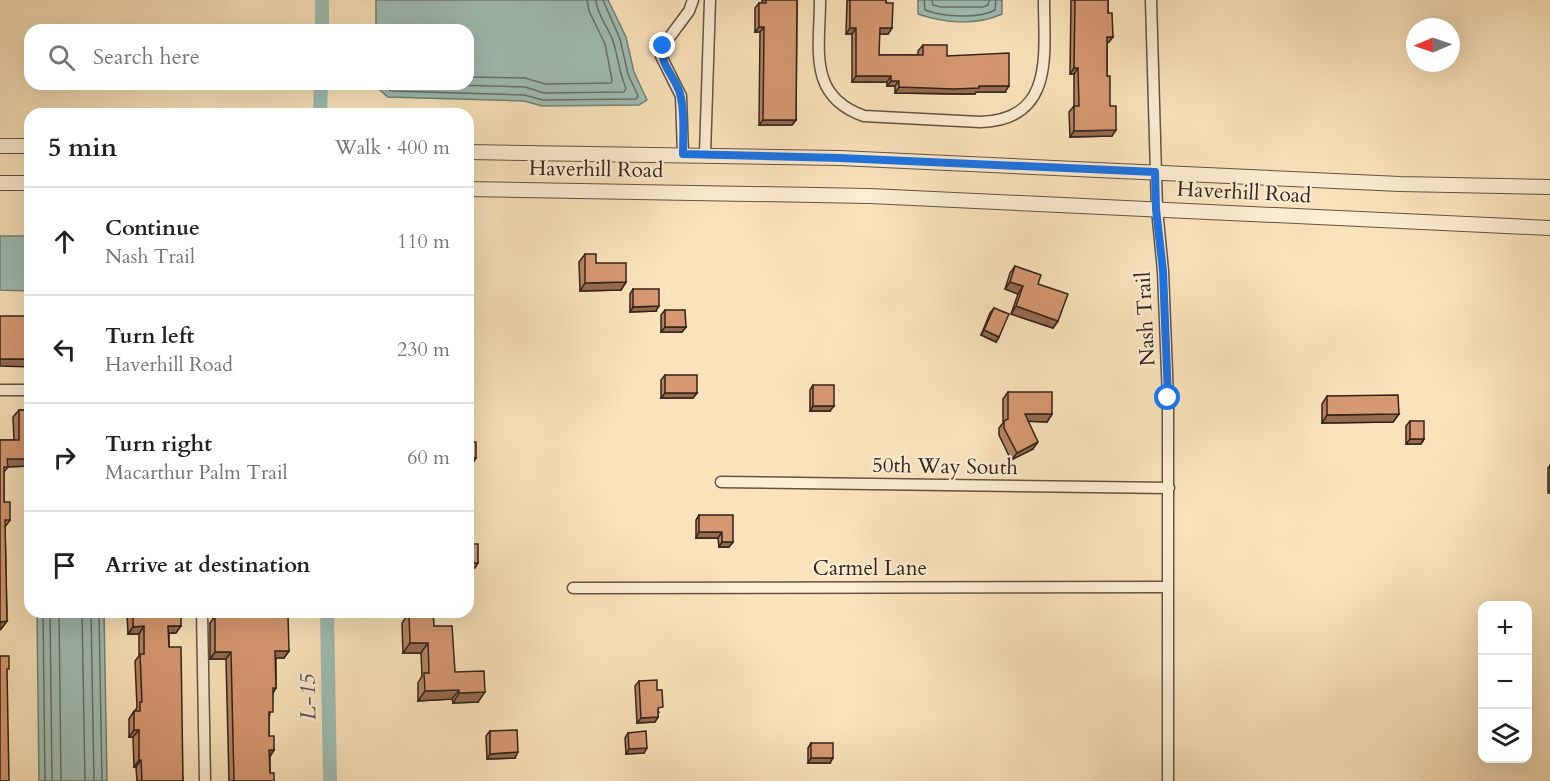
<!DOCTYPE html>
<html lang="en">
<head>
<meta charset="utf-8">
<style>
  :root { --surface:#fff; --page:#f2f2f2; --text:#202124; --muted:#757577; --line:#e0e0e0 }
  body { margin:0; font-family:Cardo,serif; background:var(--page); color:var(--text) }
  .controls { position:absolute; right:18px; bottom:18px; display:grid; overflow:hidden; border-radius:12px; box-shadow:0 6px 24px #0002 }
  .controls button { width:54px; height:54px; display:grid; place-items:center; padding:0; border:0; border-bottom:2px solid var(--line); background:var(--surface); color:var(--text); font:30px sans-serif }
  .compass { position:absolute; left:1406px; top:18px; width:54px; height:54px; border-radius:50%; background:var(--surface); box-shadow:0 6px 24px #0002; rotate:268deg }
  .stop { position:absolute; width:18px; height:18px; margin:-14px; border:4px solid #1a73e8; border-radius:50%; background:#fff }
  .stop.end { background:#1a73e8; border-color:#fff; box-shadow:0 2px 6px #0008 }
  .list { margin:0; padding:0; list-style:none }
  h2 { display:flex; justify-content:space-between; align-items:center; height:78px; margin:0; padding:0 24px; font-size:26px }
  h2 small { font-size:20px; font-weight:400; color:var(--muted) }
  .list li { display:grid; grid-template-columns:39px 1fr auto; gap:18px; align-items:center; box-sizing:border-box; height:108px; padding:0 24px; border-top:2px solid var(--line) }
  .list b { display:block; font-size:22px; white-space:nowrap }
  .list p { margin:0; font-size:20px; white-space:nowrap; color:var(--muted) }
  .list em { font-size:20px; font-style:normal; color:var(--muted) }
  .icon { flex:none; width:33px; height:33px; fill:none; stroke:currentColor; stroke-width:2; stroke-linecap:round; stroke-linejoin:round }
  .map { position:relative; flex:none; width:1550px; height:781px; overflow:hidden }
  .search { position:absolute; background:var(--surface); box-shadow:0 6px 24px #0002; left:24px; top:24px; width:450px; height:66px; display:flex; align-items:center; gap:15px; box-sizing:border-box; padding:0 21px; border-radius:18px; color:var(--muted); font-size:22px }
  .panel { position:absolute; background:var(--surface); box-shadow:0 6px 24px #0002; left:24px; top:108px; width:450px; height:510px; border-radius:18px }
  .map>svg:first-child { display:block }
  .water { fill:#9fbeb4; stroke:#738077; stroke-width:1.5 }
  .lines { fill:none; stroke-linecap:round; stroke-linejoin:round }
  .shore { stroke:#687068; stroke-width:1.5 }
  .canal { stroke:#9fbeb4; stroke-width:14 }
  .minor-casing { stroke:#645344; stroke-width:13 }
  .tertiary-casing { stroke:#645344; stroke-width:16 }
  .minor { stroke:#fcedd3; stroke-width:10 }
  .tertiary { stroke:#fcedd3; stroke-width:14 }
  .wall { fill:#b88361; stroke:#32231c; stroke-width:1.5 }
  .shaded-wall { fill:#966a4f; stroke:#32231c; stroke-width:1.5 }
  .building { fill:#d69871; stroke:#32231c; stroke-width:1.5 }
  .route { stroke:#1a73e8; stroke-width:8 }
  .labels { text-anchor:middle; stroke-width:4.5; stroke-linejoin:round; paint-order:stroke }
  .street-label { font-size:21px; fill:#32231c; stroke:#fcedd3 }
  .water-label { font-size:22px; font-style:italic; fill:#53524a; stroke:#fcedd3 }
</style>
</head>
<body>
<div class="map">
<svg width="1550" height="781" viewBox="0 0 1550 781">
  <rect width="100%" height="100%" fill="#fae3bb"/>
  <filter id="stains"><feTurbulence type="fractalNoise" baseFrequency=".00333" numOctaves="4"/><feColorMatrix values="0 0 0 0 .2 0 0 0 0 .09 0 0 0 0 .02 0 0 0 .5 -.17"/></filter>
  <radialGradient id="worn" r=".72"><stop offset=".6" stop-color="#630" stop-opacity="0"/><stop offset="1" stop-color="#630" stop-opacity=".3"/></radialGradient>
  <g class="water">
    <polygon points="376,0 608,0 626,37 634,72 647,100 639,105 542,106 524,101 388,97 375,86 375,84 468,84 468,30 376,30"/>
    <path d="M918 0H1002V14C976 26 944 23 918 14Z"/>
    <polygon points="0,236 30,236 30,291 0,290"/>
    <polygon points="37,612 104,612 107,781 39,781"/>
  </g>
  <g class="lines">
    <g class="shore">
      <path d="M924 0 925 10C943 17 979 19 995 10L996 0"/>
      <polyline points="932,0 933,5 941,7 983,7 988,5 989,0"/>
      <polyline points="468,77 525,78 545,84 611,83 612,80 605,44 589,11 587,0"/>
      <polyline points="382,84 391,91 524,95 543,100 636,99 638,96 628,74 620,39 603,0"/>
      <path d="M413 84 525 87 544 93 624 92 626 88C619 73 618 56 613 41 608 27 597 15 596 0"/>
      <polyline points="43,612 45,781"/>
      <polyline points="50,612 52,781"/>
      <polyline points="59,612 61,781"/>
      <polyline points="82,612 85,781"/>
      <polyline points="91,612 94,781"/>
      <polyline points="99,612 102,781"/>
    </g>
    <g class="canal">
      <polyline points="322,30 322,0"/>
      <polyline points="320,114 321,84"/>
      <polyline points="327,612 330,781"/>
    </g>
    <g class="minor-casing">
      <g id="minor">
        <path d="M820 0C820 49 807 96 864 116L980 122C1055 120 1044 54 1044 0"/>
        <polyline points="1151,0 1157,209 1163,271 1168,398 1168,781"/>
        <polyline points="683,154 681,96 661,56 663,46 689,11 693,0"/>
        <polyline points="705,154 710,0"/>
        <polyline points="0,390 30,390"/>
        <polyline points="721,482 1169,488"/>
        <polyline points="573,588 1167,587"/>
        <polyline points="202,612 205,781"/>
      </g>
    </g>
    <g class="tertiary-casing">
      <g id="tertiary">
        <polyline points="0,146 30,146"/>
        <polyline points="468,152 840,158 1400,184 1550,187"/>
        <polyline points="0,183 30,183"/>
        <polyline points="468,189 870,196 1550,228"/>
      </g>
    </g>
    <use href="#minor" class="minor"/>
    <use href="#tertiary" class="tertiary"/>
  </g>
  <g class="wall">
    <polygon points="762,0 797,0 796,120 792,125 759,125 760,32 755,32 755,8 759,3 762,3"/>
    <polygon points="847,0 886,0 892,28 888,34 879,34 879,55 918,55 918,51 923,45 947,56 1005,92 976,92 975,94 950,94 895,93 895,86 887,86 887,82 852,82 852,34 846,34"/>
    <polygon points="1071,0 1108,0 1109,42 1107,42 1107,76 1112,136 1070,137 1069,112 1074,106 1074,74 1070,74"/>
    <polygon points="585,254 596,263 626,282 621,290 580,291 579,262"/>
    <polygon points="1015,266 1038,284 1058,321 1053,328 1011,314 1018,294 1005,289 1010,273"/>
    <polygon points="633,289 656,311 630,312 630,294"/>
    <polygon points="994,308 999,337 996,342 981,335 990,313"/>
    <polygon points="665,310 686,327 682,332 661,332 661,315"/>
    <polygon points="665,375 697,393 693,398 661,398 661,380"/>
    <polygon points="813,385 830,411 810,411 810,390"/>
    <polygon points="1008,392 1052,414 1047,422 1028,421 1033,449 1011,460 999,435 999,428 1003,423 1003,399"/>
    <polygon points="1327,396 1399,414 1393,422 1322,423 1322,404"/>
    <polygon points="19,410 30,410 30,466 8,467 4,472 4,502 10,520 5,527 7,621 1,629 0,440 14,440 13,417"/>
    <polygon points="1410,421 1424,439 1421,444 1406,444 1406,426"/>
    <polygon points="1550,465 1550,493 1548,493 1548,468"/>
    <polygon points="699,515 733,542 729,547 719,547 718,538 696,538 696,520"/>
    <polygon points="129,612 181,612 176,633 169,633 169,647 183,781 137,781 136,767 134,767 133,737 129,737 129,719 134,711 135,711 137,707 135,661 139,656 139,634 128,634 127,615"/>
    <polygon points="225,612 272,612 273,615 289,651 284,658 276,658 276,688 273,693 269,719 269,736 274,750 270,757 270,773 274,781 229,781 226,659 210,659 210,623 215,616 225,616"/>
    <polygon points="409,613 434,626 455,672 478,702 453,703 452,699 418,701 418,683 422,676 421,653 403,653 402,623"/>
    <polygon points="639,681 659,712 658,712 658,717 655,722 637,723 635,686"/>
    <polygon points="490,731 515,758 487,759 486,736"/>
    <polygon points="628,733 644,753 626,754 625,738"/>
    <polygon points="811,743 830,763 808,763 808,748"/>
  </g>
  <g class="shaded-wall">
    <polygon points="759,27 764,27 760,32 755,32"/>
    <polygon points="850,28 856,28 852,34 846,34"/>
    <polygon points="880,28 892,28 888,34 876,34"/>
    <polygon points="1107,37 1113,37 1109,42 1102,43"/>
    <polygon points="1074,68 1078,68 1074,74 1070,74"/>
    <polygon points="856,76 891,76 887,82 852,82"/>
    <polygon points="891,81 899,81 895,86 887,86"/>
    <polygon points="979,86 1009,86 1005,92 976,92 975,94 895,93 899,87"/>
    <polygon points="763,120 796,120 792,125 759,125"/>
    <polygon points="1116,130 1112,136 1070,137 1074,131"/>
    <polygon points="626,282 621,290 580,291 585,283"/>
    <polygon points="1010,282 1023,286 1018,294 1005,289"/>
    <polygon points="659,306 656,311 630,312 633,307"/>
    <polygon points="1016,306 1058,321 1053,328 1011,314"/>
    <polygon points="665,327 686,327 682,332 661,332"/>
    <polygon points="984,330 999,337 996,342 981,335"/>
    <polygon points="0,359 30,359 30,367 0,366"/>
    <polygon points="665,393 697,393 693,398 661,398"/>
    <polygon points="813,406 834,406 830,411 810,411"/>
    <polygon points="1025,414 1052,414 1047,422 1019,421"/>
    <polygon points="1399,414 1393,422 1322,423 1327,415"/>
    <polygon points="1410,439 1424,439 1421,444 1406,444"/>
    <polygon points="1038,442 1033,449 1011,460 1017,453"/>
    <polygon points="468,458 476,458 473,463 468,463"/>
    <polygon points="7,459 30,459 30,466 2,467"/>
    <polygon points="699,532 722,532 718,538 696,538"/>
    <polygon points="722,542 733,542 729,547 719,547"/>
    <polygon points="468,563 478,563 475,568 468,568"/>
    <polygon points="7,621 1,629 0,629 0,622"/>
    <polygon points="144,626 139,634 128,634 133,627"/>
    <polygon points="168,626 181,626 176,633 163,633"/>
    <polygon points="410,643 428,643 421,653 403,653"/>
    <polygon points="275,651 289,651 284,658 271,658"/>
    <polygon points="215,652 231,652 226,659 210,659"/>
    <polygon points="459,690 452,699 418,701 425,691"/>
    <polygon points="485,692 478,702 453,703 459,693"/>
    <polygon points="658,717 655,722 637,723 641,718"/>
    <polygon points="134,730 139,730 133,737 129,737"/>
    <polygon points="647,748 644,753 626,754 629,749"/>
    <polygon points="269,750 274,750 269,757"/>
    <polygon points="518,752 515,758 487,759 490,754"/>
    <polygon points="811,758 833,758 830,763 808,763"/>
    <polygon points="139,760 141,760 136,767 134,767"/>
  </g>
  <g class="building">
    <polygon points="766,0 797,0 796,120 763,120 764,27 759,27 759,3 766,3"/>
    <polygon points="850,0 886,0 886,3 893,3 892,28 880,28 879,55 923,55 923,45 947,45 947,56 1009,53 1009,86 979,86 979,88 954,89 899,87 899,81 891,81 891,76 856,76 856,28 850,28"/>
    <polygon points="1075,0 1108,0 1108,13 1112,13 1113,37 1107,37 1107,76 1110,76 1110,106 1116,106 1116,130 1074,131 1074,106 1079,106 1078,68 1074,68"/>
    <polygon points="585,254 596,254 596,263 626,263 626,282 585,283"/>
    <polygon points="1015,266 1041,275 1038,284 1068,294 1058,321 1016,306 1023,286 1010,282"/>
    <polygon points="633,289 659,289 659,306 633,307"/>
    <polygon points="994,308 1009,314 999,337 984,330"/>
    <polygon points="665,310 685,310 686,327 665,327"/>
    <rect x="0" y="316" width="30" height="43"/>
    <rect x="665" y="375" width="32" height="18"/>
    <rect x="813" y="385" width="21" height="21"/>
    <polygon points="1008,392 1052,392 1052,414 1025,414 1038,442 1017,453 1004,428 1004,421 1008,419"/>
    <polygon points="1398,395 1399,414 1327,415 1327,396"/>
    <polygon points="19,410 30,410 30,459 7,459 8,467 4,467 4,502 10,502 10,520 5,520 7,621 0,622 0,440 19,440"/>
    <rect x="1410" y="421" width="14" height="18"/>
    <rect x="468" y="442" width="8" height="16"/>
    <polygon points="699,515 733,515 733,542 722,542 722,532 699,532"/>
    <rect x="468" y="544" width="10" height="19"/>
    <polygon points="133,612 181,612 181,626 168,626 169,647 181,647 183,781 142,781 141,760 139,760 139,730 134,730 134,711 140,711 140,702 142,702 140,654 144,654 144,626 133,627"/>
    <polygon points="230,612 272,612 273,615 288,614 289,651 275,651 276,688 273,688 273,712 269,712 269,736 274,736 274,750 269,750 270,773 274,773 274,781 234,781 231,652 215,652 215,616 230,615"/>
    <polygon points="433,612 434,626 452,626 455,672 484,671 485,692 459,693 459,690 425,691 424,673 429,673 428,643 410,643 409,613"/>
    <polygon points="0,656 9,656 9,669 7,669 9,781 0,781"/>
    <polygon points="657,680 657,690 662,690 663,707 658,708 658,717 641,718 639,681"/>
    <polygon points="517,730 518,752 490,754 490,731"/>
    <polygon points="646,731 647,748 629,749 628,733"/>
    <rect x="811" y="743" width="22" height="15"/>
  </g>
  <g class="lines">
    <path class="route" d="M663 46C659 68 678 77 681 98 685 116 683 135 683 154L840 158 1155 172 1156 209 1163 271 1168 398"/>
  </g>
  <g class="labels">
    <g class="street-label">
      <text transform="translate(596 169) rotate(1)" y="7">Haverhill Road</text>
      <text transform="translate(1244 192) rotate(3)" y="7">Haverhill Road</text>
      <text transform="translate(1145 319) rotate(-93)" y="7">Nash Trail</text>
      <text transform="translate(945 466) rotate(1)" y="7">50th Way South</text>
      <text x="870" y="575">Carmel Lane</text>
    </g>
    <g class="water-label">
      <text transform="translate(307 697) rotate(-91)" y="8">L-15</text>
    </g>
  </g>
  <rect width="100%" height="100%" filter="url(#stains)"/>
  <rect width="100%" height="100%" fill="url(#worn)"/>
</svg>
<div class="controls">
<button>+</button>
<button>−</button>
<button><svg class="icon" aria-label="layers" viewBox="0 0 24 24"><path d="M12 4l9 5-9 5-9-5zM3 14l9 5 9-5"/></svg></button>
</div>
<svg class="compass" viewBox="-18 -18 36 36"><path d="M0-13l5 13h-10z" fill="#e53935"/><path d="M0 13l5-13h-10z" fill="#757577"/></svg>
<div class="stop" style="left:1168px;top:398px"></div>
<div class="stop end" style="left:663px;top:46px"></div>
<div class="search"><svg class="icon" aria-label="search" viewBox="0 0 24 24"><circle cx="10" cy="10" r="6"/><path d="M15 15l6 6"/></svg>Search here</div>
<section class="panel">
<h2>5 min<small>Walk · 400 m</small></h2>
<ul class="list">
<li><svg class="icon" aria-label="ahead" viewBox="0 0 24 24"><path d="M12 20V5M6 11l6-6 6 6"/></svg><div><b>Continue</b><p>Nash Trail</p></div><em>110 m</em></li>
<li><svg class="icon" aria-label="left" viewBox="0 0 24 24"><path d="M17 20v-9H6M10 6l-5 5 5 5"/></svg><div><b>Turn left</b><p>Haverhill Road</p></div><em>230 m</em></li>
<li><svg class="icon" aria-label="right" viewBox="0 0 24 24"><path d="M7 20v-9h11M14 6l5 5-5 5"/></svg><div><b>Turn right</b><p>Macarthur Palm Trail</p></div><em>60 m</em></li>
<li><svg class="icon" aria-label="arrive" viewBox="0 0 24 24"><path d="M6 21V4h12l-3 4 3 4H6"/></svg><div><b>Arrive at destination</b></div></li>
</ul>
</section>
</div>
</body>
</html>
